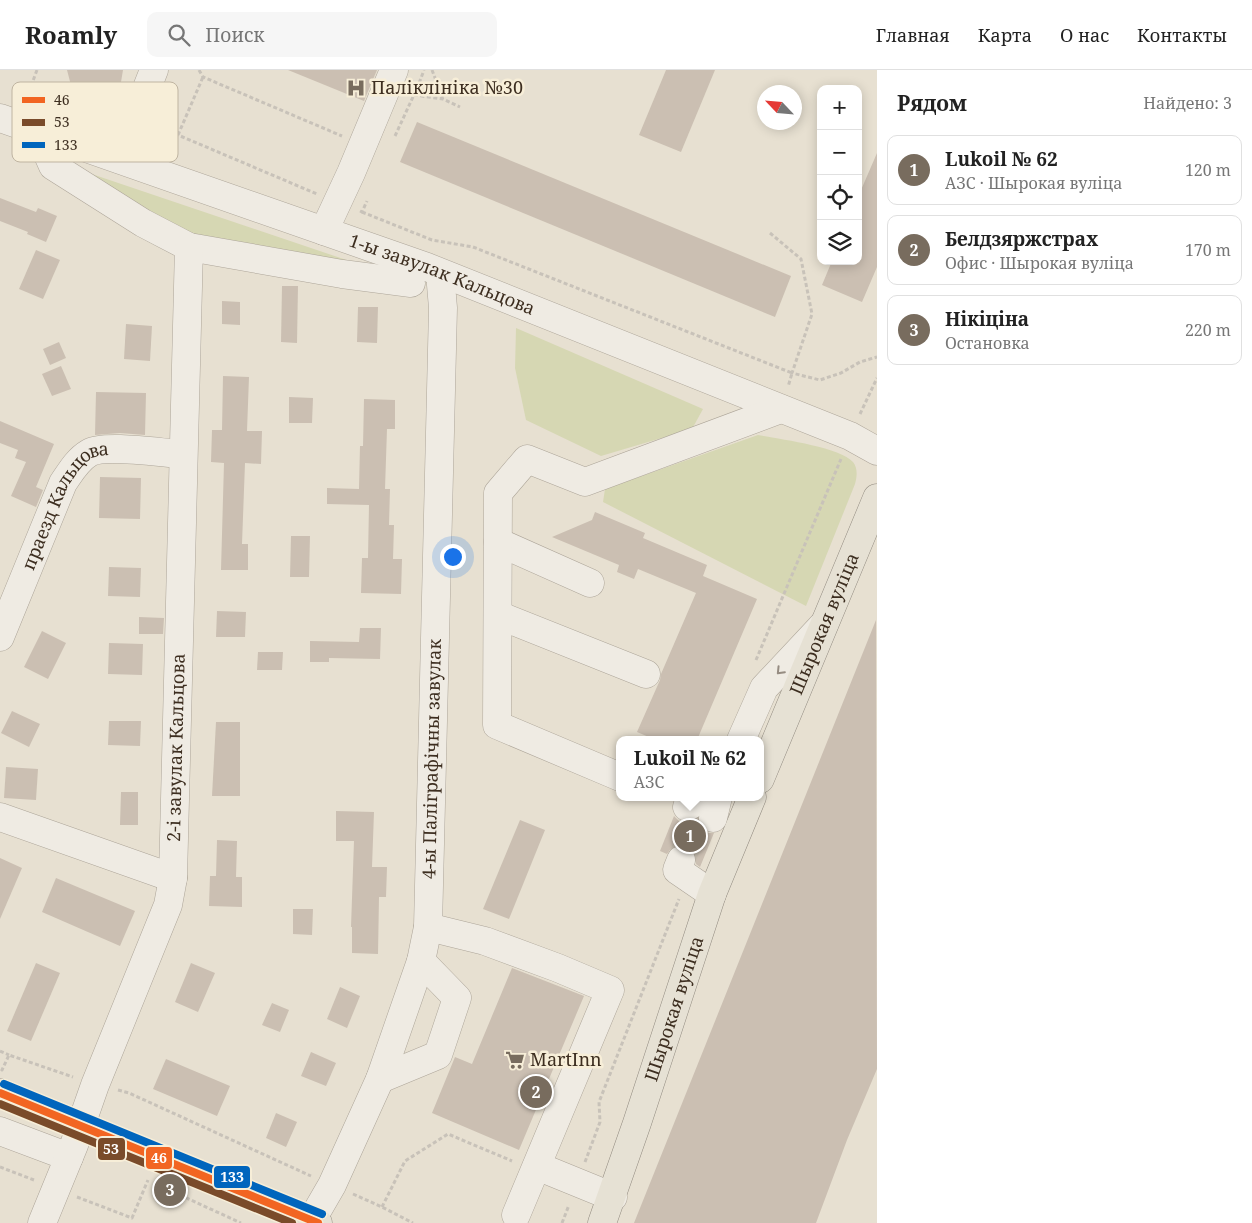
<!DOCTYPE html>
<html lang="ru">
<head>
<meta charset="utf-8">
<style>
  :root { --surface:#fff; --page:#f6f6f6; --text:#222; --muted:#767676; --line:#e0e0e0; --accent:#786c5e }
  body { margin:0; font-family:"Noto Serif",serif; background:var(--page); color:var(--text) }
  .controls { position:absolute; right:15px; top:15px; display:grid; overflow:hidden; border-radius:10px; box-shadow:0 2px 12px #0003 }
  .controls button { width:45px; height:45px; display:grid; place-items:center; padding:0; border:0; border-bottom:1px solid var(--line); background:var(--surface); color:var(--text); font:25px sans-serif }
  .compass { position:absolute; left:757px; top:15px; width:45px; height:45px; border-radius:50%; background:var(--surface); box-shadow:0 2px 12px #0003; rotate:296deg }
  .you { position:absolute; left:452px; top:486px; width:18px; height:18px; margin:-12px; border:4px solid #fff; border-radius:50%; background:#1a73e8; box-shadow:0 0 0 8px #1a73e833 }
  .badge { display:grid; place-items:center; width:32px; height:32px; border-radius:50%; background:var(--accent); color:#fff; font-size:16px; font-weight:700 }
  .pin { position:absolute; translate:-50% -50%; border:2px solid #fff; box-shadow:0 1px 5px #0006 }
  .popup { position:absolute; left:616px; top:666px; width:148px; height:65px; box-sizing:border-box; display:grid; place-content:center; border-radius:10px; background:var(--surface); filter:drop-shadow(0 1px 4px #0005); font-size:16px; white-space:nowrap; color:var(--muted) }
  .popup b { font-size:19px; color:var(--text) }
  .popup::after { content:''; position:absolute; left:50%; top:100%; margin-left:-10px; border:10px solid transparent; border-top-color:var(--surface) }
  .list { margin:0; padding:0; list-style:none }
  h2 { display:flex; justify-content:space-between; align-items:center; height:65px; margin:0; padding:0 20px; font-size:21px }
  h2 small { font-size:16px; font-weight:400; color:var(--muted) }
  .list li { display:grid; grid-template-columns:32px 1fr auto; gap:15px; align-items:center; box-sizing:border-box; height:70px; margin:0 10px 10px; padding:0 10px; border:1px solid var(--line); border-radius:10px }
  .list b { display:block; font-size:19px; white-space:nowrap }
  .list p { margin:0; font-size:16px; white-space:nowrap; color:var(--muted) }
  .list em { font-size:16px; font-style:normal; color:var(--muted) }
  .icon { flex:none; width:28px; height:28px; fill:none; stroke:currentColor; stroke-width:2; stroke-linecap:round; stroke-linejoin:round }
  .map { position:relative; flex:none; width:877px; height:1153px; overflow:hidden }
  header { display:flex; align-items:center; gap:30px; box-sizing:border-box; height:70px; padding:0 25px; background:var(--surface); border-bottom:1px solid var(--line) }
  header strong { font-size:24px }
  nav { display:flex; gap:28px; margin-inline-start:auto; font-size:18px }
  .search { width:350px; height:45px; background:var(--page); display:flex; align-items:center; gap:12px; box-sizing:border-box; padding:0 18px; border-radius:10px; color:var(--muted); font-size:19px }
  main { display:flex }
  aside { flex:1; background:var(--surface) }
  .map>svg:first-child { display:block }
  .green { fill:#d6d7b3 }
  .building { fill:#cbbfb2 }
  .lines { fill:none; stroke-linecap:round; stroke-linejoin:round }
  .minor-tunnel { stroke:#c5bcae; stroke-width:28; stroke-dasharray:28 14; stroke-linecap:butt }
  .minor-casing { stroke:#ada599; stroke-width:29 }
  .major-casing { stroke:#928b80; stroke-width:29 }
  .path { stroke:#c8c2b9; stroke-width:3; stroke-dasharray:4 2.5; stroke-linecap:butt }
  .minor { stroke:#efebe3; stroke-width:28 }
  .major { stroke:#e6e1d4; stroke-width:28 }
  .bus-1-casing { stroke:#f7eed8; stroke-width:11 }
  .bus-2-casing { stroke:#f7eed8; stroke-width:11 }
  .bus-3-casing { stroke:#f7eed8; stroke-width:11 }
  .bus-1 { stroke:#f26522; stroke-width:8 }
  .bus-2 { stroke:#7a4b2a; stroke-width:8 }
  .bus-3 { stroke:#0065bd; stroke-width:8 }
  .oneway { stroke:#968c82 }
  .labels { text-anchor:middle; stroke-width:5; stroke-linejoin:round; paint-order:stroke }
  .poi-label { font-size:18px; fill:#3d2e20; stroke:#f7eed8; text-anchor:start }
  .street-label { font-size:18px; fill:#3d2e20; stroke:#f7eed8 }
  .key { fill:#f7eed8; stroke:#bfb4a1; stroke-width:1 }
  .key-label { font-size:14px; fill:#3d2e20 }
  .line-badge { stroke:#f7eed8; stroke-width:2 }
  .badge-label { font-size:14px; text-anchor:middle; font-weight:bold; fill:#fff }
</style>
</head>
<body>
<header>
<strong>Roamly</strong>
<div class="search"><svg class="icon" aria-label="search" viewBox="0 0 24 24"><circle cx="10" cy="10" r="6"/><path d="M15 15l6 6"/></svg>Поиск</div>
<nav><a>Главная</a><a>Карта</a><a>О нас</a><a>Контакты</a></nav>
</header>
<main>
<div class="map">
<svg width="877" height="1153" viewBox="0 0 877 1153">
  <rect width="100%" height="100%" fill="#e7e0d1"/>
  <g class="green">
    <polygon points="68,96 382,202 190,165"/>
    <polygon points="516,258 703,339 692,359 601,386 526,350 515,298"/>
    <path d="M758 365C779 369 840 377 853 392 858 398 857 407 855 414L806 536 603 432 605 419Z"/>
  </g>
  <g class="building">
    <polygon points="67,0 123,0 120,18 113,31 95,26 92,30 81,29 73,23"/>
    <polygon points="288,0 377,0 364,31"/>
    <polygon points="666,0 715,0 681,82 639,65"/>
    <polygon points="417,52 791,206 775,247 400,92"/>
    <polygon points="877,83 877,197 862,232 822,215 832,191 858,191 858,127"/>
    <polygon points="0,128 36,142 38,138 57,146 46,172 27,164 28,162 0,151"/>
    <polygon points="36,180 60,190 43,229 19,219"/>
    <polygon points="282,216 298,216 297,273 281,272"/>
    <polygon points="222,231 240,232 240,255 222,254"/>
    <polygon points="358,237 378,237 377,273 357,272"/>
    <polygon points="126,254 152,256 150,291 124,289"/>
    <polygon points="59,272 66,288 50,295 43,279"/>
    <polygon points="61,296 71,319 52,326 42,304"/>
    <polygon points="223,306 249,307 247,361 262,361 261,394 245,393 242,474 248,474 248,500 221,500 224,393 211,392 212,360 222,360"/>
    <polygon points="96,322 146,323 145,365 120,363 95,365"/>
    <polygon points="289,327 313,328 312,353 289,353"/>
    <polygon points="364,329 395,330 395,359 387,359 385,419 390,419 389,455 394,455 393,489 402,489 401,524 361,523 362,488 368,488 369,435 327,434 327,418 359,419 360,376 363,376"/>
    <polygon points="0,351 54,374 36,417 43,420 36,437 11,426 26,392 15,388 18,380 0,373"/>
    <polygon points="100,407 141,408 140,449 99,448"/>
    <polygon points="595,442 645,463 643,468 707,495 703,506 757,529 697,670 656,670 637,662 660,610 661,604 696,523 638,499 634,509 617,502 619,495 552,467 592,450"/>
    <polygon points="291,466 310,466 309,507 290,507"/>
    <polygon points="109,497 141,498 140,527 108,526"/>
    <polygon points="217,541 246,542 245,567 216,567"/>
    <polygon points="139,547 164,548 163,564 139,564"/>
    <polygon points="876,550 877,999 847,1070 816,1153 634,1153"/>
    <polygon points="360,558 381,558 380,589 329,588 329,592 310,592 310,571 359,572"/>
    <polygon points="42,561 66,573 48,609 24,597"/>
    <polygon points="109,573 143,574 142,605 108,604"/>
    <polygon points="258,582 283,582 282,600 257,600"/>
    <polygon points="12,641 40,654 29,677 1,663"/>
    <polygon points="109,651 141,651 140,676 108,675"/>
    <polygon points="216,652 240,652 240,726 212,726"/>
    <polygon points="6,697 38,699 36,730 4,728"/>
    <polygon points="121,722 138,722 138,755 120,755"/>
    <polygon points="336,741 374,742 372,797 387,797 386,827 379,827 378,884 352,883 352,857 351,857 354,771 336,771"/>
    <polygon points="674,746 679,751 686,753 698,749 698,753 703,760 709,763 714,763 700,797 696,794 696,787 694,781 686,775 678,775 672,777 667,784 660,781"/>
    <polygon points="520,750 545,760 509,849 483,839"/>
    <polygon points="217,770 237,771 236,807 242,807 242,837 209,836 210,806 216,806"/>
    <polygon points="0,788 22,798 0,849"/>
    <polygon points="56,808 135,841 120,876 42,842"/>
    <polygon points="293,839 313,839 312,865 293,864"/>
    <polygon points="36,893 60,903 31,971 7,961"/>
    <polygon points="191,893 215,903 198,942 175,932"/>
    <polygon points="512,898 584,926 519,1080 432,1043 455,987 472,994"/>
    <polygon points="340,917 360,926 347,958 327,949"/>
    <polygon points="272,933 289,940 280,962 262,955"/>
    <polygon points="311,982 336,993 326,1016 301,1006"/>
    <polygon points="166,989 230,1016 217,1046 153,1019"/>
    <polygon points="276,1043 297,1052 286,1077 266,1068"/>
  </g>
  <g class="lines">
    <polyline class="minor-tunnel" points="681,790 701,743"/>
    <g class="minor-casing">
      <g id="minor">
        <path id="s1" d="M0 48 427 197 850 366 877 381"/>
        <polyline points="37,60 53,96 143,153 189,177 342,204 411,213"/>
        <polyline points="119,89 154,0"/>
        <polyline points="324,161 351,103 394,0"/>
        <polyline points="498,472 590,513"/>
        <polyline points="498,545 646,604"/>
        <path id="s2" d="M0 567 63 413C70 403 77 390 89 383 104 374 162 383 182 384"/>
        <polyline points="741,670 764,618 824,554"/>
        <polyline points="620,707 497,655 498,423 527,389 585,412 781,339"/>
        <polyline points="687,737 705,727"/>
        <polyline points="0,747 173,808"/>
        <polyline points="713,748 718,727"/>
        <polyline points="681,790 677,800 712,824"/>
        <polyline points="428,857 485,871 558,898 610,920 516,1145"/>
        <polyline points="380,1009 438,985 457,928 421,891"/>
        <polyline points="0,1061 69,1087"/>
        <polyline points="537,1096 613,1127"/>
        <path id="s3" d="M42 1153 74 1075 95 1015 168 835 173 808 189 177"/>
        <path id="s4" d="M310 1153 332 1115 380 1009 421 891 428 857 443 238 440 203"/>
      </g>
    </g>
    <g class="major-casing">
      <g id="major">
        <path id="s5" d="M760 709 877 428"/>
        <polyline points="0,1023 318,1153"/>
        <path id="s6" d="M602 1153 637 1053 712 824 752 727"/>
      </g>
    </g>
    <g class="path">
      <polyline points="199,0 203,7 342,66"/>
      <polyline points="432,0 443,29"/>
      <path d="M31 15C59 23 84 36 112 45"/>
      <polyline points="31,16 37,0"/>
      <polyline points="414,25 443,29 460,37"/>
      <polyline points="156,59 178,65 317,124"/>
      <polyline points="178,65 203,7"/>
      <polyline points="395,66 418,16 424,0"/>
      <polyline points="360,141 362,142 367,131"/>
      <polyline points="362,142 432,170 473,177 792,303 788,317"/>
      <polyline points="770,163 801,189 812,244 792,303 820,310 841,303 860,292 877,287"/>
      <polyline points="860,344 877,308"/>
      <polyline points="756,590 841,389"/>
      <polyline points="0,981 9,985"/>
      <polyline points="1,999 2,1000 9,985 73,1007"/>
      <polyline points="118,1020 129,1023 311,1106"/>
      <polyline points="585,1092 600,1052 599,1032 679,829"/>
      <polyline points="0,1097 34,1110"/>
      <polyline points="353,1124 382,1137 413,1153"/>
      <polyline points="180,1125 241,1153"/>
      <polyline points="77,1127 132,1148 148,1110"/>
      <polyline points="382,1137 405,1091 448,1064 512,1091"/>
      <polyline points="562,1153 569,1135"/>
    </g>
    <use href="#minor" class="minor"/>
    <use href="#major" class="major"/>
    <g class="bus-1-casing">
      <polyline id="bus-1" points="0,1023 318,1153"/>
    </g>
    <g class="bus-2-casing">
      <polyline id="bus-2" points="0,1034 292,1153"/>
    </g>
    <g class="bus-3-casing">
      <polyline id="bus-3" points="4,1014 322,1144"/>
    </g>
    <use href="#bus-1" class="bus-1"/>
    <use href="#bus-2" class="bus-2"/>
    <use href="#bus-3" class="bus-3"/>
  </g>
  <defs><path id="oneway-chevron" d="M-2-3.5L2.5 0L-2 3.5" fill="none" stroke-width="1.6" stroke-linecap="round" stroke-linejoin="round" transform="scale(1.25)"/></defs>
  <use class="oneway" href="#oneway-chevron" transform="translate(780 601) rotate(134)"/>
  <defs>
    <g id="hospital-bare" transform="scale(1.5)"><path d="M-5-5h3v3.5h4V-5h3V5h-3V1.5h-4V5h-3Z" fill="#786c5e" stroke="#f7eed8" stroke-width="2.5" paint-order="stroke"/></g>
    <g id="supermarket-bare" transform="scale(1.5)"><path d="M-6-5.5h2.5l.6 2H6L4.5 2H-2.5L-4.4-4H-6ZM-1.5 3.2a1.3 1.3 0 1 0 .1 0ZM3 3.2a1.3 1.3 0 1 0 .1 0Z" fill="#786c5e" stroke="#f7eed8" stroke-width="2.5" paint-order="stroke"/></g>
  </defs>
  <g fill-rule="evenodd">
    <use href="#hospital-bare" x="356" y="18"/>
    <use href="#supermarket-bare" x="515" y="990"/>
  </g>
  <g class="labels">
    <g class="poi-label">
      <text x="371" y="24">Паліклініка №30</text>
      <text x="530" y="996">MartInn</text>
    </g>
    <g class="street-label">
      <text dy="6" stroke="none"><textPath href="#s1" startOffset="469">1-ы завулак Кальцова</textPath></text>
      <text dy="6" stroke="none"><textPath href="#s2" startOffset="150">праезд Кальцова</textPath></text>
      <text dy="6" stroke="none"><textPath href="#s5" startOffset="168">Шырокая вуліца</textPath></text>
      <text dy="6" stroke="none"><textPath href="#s3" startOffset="500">2-і завулак Кальцова</textPath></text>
      <text dy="6" stroke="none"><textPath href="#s4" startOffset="488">4-ы Паліграфічны завулак</textPath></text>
      <text dy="6" stroke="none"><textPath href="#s6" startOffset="226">Шырокая вуліца</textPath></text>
    </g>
  </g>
  <rect x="12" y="12" width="166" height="80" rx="8" class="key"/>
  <rect x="22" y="27" width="23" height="6" fill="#f26522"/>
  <rect x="22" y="49" width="23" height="7" fill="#7a4b2a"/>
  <rect x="22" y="72" width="23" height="6" fill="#0065bd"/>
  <g class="key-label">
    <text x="54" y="35">46</text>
    <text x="54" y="57">53</text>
    <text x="54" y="80">133</text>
  </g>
  <g class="line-badge">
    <rect x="97" y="1067" width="29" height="24" rx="5" fill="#7a4b2a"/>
    <rect x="145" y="1076" width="28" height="24" rx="5" fill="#f26522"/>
    <rect x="213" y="1095" width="38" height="24" rx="5" fill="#0065bd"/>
  </g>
  <g class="badge-label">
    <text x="111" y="1084">53</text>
    <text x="159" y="1093">46</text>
    <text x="232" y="1112">133</text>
  </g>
</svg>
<div class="controls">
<button>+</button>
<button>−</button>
<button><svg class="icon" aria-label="locate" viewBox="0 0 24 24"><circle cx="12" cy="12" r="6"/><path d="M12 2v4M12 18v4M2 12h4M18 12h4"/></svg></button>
<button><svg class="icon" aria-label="layers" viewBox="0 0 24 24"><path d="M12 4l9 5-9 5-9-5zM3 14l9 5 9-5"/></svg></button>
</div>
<svg class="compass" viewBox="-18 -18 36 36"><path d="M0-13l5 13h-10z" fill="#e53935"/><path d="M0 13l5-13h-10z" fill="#767676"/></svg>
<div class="you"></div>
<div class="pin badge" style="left:690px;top:766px">1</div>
<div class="popup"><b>Lukoil № 62</b>АЗС</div>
<div class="pin badge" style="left:536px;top:1022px">2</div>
<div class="pin badge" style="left:170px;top:1120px">3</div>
</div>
<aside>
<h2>Рядом<small>Найдено: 3</small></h2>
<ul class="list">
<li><span class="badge">1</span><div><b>Lukoil № 62</b><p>АЗС · Шырокая вуліца</p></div><em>120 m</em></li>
<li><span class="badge">2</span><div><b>Белдзяржстрах</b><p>Офис · Шырокая вуліца</p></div><em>170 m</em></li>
<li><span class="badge">3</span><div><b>Нікіціна</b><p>Остановка</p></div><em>220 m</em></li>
</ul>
</aside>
</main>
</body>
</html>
